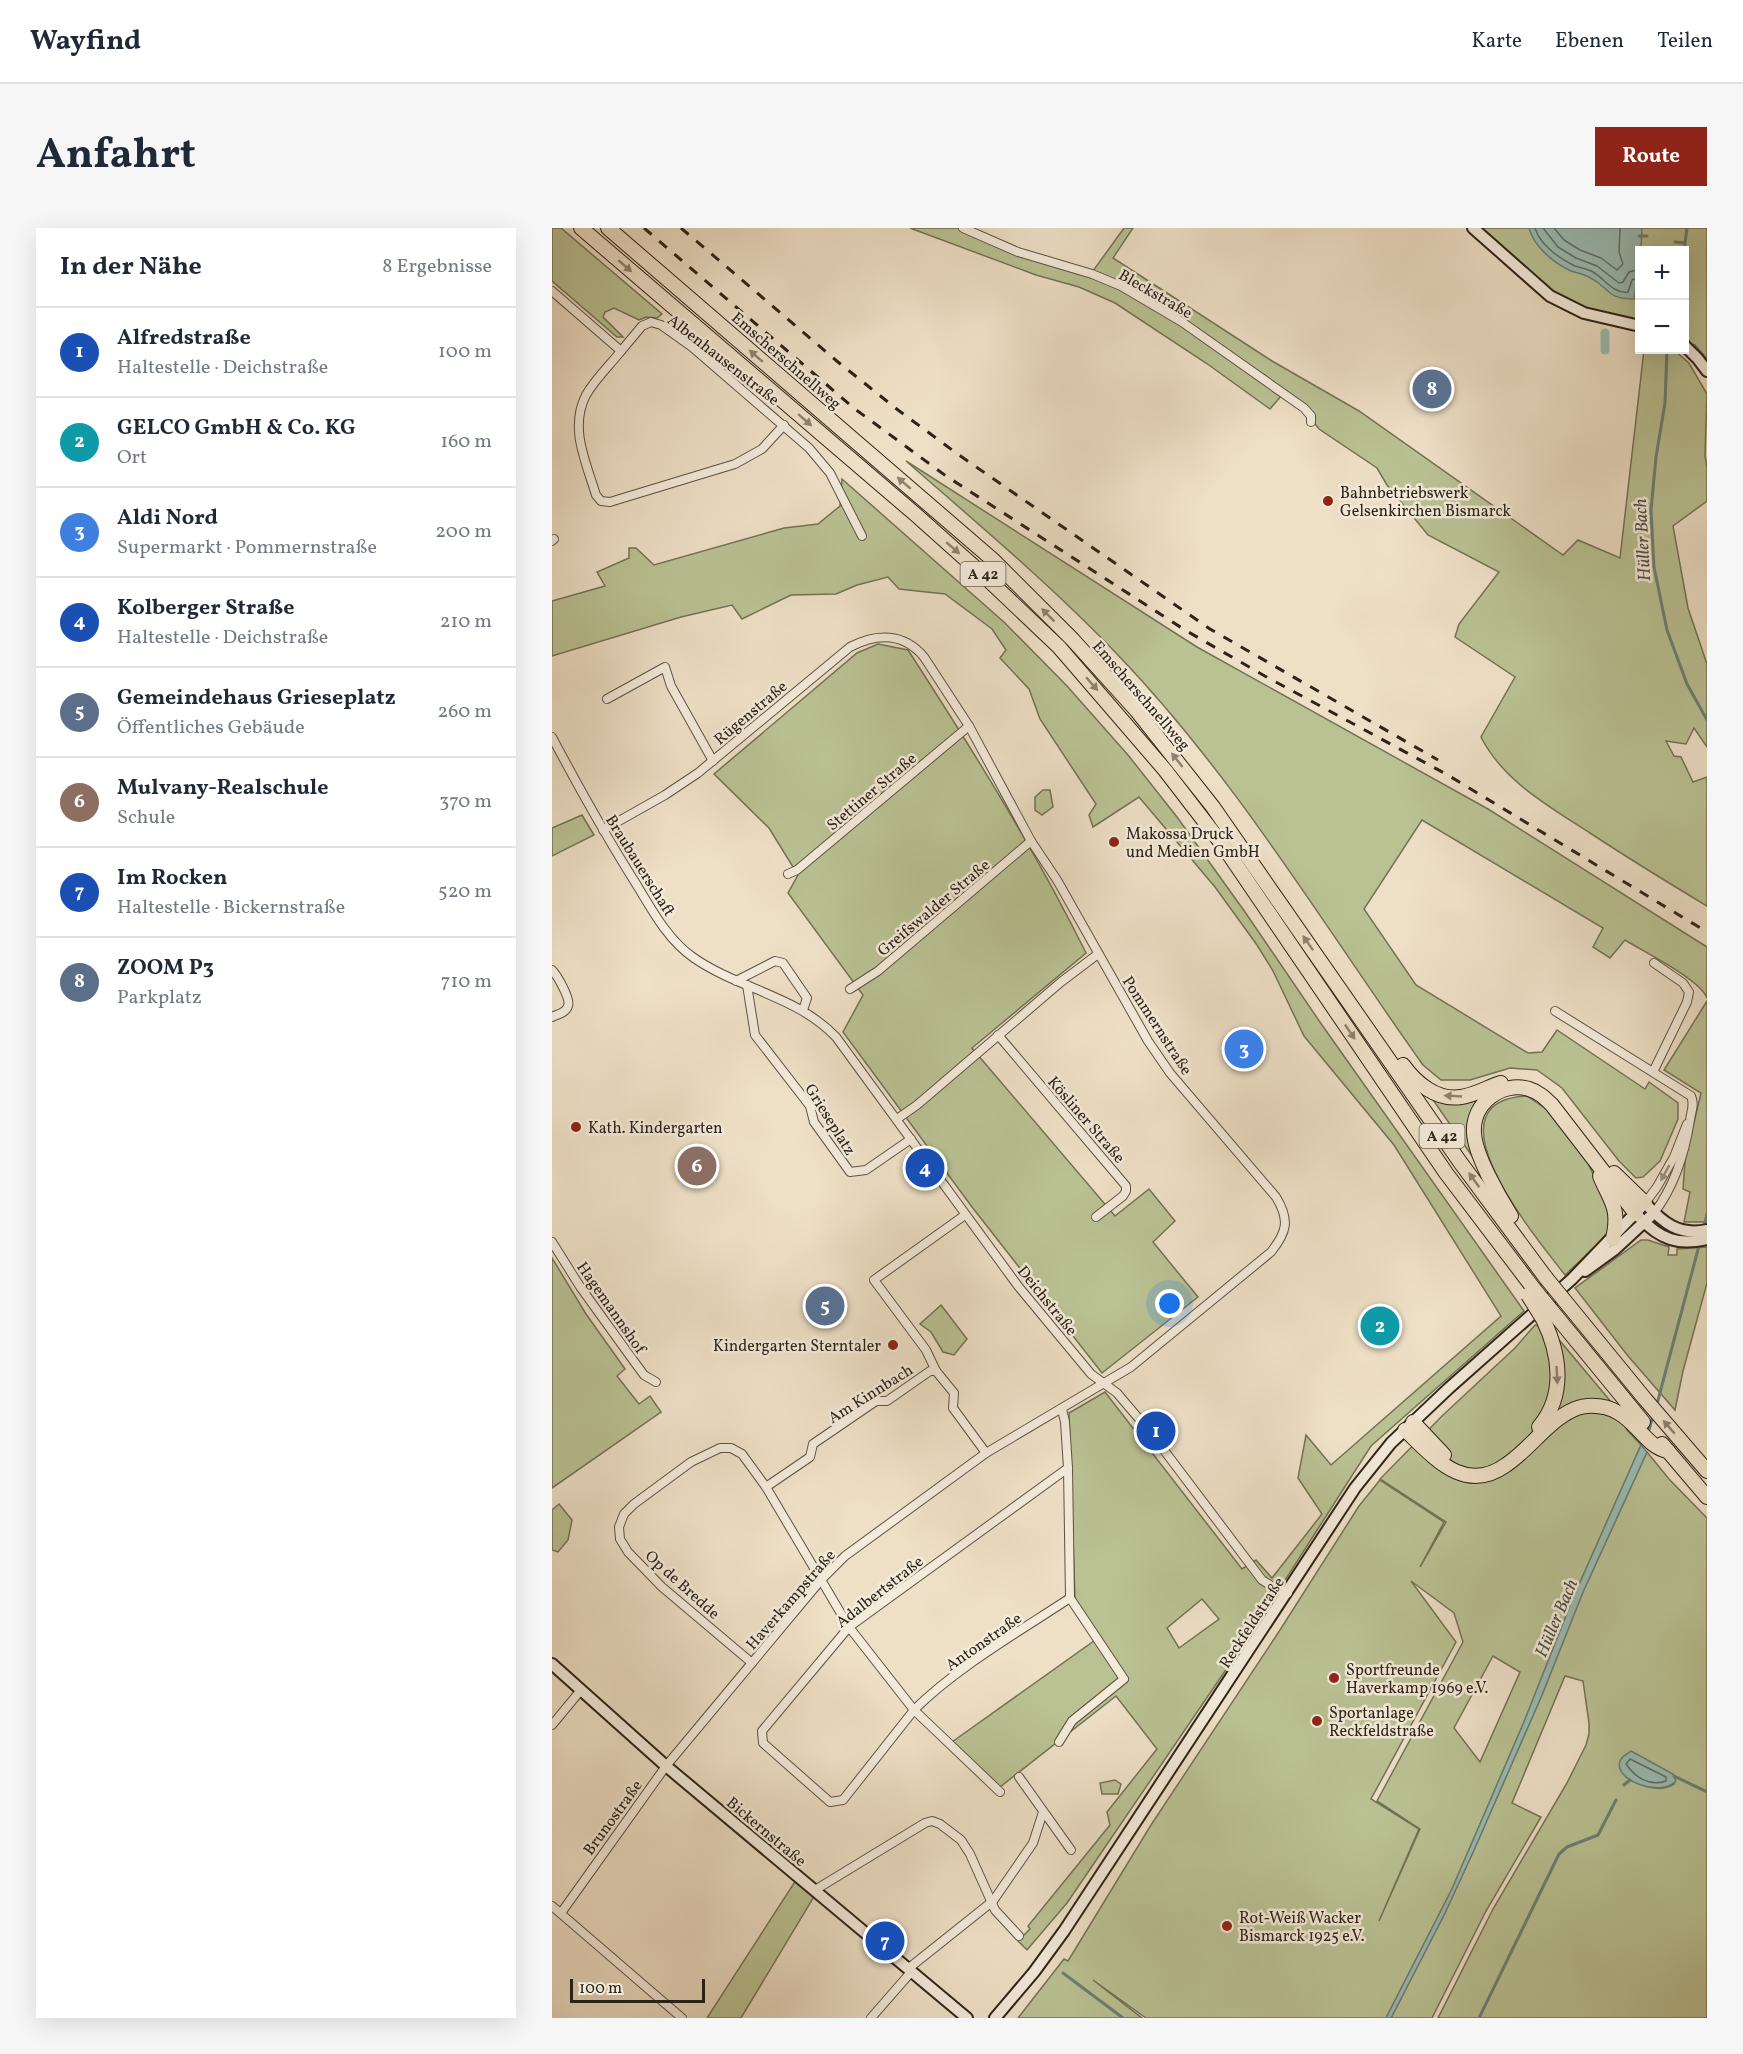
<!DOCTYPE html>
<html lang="de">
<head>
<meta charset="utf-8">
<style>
  :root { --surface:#fff; --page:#f6f6f7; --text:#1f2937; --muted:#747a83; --line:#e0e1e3; --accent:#8f2418 }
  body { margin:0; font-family:Vollkorn,serif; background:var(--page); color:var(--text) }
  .controls { position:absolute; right:18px; top:18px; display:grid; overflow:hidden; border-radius:0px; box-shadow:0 6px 24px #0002 }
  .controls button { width:54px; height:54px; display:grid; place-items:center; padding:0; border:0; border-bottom:2px solid var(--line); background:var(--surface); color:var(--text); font:30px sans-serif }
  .scale { position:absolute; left:18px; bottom:15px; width:135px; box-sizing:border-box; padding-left:6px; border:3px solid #2c2318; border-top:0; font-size:16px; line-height:21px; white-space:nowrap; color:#2c2318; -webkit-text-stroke:4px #f4ebdb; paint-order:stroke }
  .you { position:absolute; left:618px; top:1076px; width:21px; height:21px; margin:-15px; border:4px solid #fff; border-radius:50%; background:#1a73e8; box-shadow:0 0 0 9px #1a73e833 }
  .badge { display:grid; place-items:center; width:39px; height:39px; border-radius:50%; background:var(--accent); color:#fff; font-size:20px; font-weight:700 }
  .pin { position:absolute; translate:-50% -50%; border:3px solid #fff; box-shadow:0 2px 6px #0006 }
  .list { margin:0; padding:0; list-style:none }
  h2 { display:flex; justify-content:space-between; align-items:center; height:78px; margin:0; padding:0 24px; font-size:26px }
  h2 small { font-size:20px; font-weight:400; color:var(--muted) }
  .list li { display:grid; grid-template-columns:39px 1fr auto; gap:18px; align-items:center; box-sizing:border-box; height:90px; padding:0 24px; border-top:2px solid var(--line) }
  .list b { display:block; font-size:22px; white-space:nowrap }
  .list p { margin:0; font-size:20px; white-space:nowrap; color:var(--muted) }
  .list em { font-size:20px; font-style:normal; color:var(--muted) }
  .map { position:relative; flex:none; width:1155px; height:1790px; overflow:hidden; border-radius:0px }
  header { display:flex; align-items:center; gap:36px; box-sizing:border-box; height:84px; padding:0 30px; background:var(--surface); border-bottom:2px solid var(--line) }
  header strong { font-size:28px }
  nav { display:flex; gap:33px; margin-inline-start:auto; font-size:21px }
  .intro { display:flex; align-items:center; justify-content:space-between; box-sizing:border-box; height:144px; padding:0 36px }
  h1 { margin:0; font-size:42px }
  .button { padding:15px 27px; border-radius:0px; background:var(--accent); color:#fff; font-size:21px; font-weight:700 }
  main { display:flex; gap:36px; padding:0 36px }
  aside { flex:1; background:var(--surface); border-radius:0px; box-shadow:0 6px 24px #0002 }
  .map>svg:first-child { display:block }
  .green { fill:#bac294; stroke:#737256; stroke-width:1.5; fill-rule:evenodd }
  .water { fill:#99bdb4; stroke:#6d7f76; stroke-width:1.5 }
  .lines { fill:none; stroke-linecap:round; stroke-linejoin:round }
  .shore { stroke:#627066; stroke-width:1.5 }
  .stream { stroke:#6d7f76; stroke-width:3 }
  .canal { stroke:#99bdb4; stroke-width:9 }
  .street-casing { stroke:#5c5244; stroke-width:10 }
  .secondary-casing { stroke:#2c2318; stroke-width:14 }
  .highway-casing { stroke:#2c2318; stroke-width:16 }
  .street { stroke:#f4ebdb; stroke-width:8 }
  .secondary { stroke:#f4ebdb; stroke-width:10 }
  .highway { stroke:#eee0c7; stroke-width:14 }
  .rail { stroke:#2c2318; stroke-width:3; stroke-dasharray:10 10; stroke-linecap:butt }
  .highway-bridge-casing { stroke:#2c2318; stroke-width:16; stroke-linecap:butt }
  .highway-bridge { stroke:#eee0c7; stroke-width:14 }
  .oneway { fill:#8d8270 }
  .oneway2 { fill:#9a9183 }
  .poi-dot { fill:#8f2418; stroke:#f4ebdb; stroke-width:2 }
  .labels { text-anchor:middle; stroke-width:5; stroke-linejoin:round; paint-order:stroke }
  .shield { fill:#f4ebdb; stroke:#685f52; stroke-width:1.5 }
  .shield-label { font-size:15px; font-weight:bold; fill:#2c2318 }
  .street-label { font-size:16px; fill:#2c2318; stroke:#f4ebdb }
  .poi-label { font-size:16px; fill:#2c2318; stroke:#f4ebdb; text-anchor:start }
  .water-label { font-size:18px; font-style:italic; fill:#4d5147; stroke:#f4ebdb }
</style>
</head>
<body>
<header>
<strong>Wayfind</strong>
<nav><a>Karte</a><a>Ebenen</a><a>Teilen</a></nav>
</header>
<div class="intro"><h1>Anfahrt</h1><a class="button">Route</a></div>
<main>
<aside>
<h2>In der Nähe<small>8 Ergebnisse</small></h2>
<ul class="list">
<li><span class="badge" style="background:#1a4fb4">1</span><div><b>Alfredstraße</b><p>Haltestelle · Deichstraße</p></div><em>100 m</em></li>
<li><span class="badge" style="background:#0f9aa8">2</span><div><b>GELCO GmbH &amp; Co. KG</b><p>Ort</p></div><em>160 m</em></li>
<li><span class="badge" style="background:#3f7fe0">3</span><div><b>Aldi Nord</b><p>Supermarkt · Pommernstraße</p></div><em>200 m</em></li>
<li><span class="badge" style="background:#1a4fb4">4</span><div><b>Kolberger Straße</b><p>Haltestelle · Deichstraße</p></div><em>210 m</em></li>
<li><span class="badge" style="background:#5c6f8a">5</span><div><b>Gemeindehaus Grieseplatz</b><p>Öffentliches Gebäude</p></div><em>260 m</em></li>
<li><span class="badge" style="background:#8d6e63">6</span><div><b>Mulvany-Realschule</b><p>Schule</p></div><em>370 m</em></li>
<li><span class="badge" style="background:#1a4fb4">7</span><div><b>Im Rocken</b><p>Haltestelle · Bickernstraße</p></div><em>520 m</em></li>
<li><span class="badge" style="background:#5c6f8a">8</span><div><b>ZOOM P3</b><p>Parkplatz</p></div><em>710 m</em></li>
</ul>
</aside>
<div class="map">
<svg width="1155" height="1790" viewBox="0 0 1155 1790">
  <rect width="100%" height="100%" fill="#eee0c7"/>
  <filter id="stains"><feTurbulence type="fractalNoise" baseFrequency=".00333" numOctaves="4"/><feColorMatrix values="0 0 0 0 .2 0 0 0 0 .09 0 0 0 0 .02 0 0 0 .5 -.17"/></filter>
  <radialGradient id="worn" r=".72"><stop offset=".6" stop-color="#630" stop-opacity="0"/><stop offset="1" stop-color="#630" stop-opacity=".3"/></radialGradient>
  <g class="green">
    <polygon points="0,0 9,0 110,86 105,90 94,89 87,92 62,80 53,84 51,89 71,109 65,109 0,53"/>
    <path d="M358 0H406L464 25 541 43 572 0H581L561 30 720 133 807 183 1011 327 1026 312 1068 330 1092 122H1122L1137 135 1155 166 1153 228 1155 239V273L1121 298 1136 380 1155 436V519L1142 500 1134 516 1114 513 1122 528 1129 529 1141 554 1155 549V678C1115 654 1076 630 1038 605 998 579 951 553 929 509L963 449 903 409 907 396 947 344 876 307 835 257 825 240 767 201 757 188 730 167 718 181 654 135 563 75 527 59 484 47Z"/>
    <polygon points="926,0 1155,0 1155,131 1143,117 1137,116 1133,113 1132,22 1088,22 1087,92 1034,80 999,64"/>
    <path d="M354 233 645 419 936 581 1155 719V770C1148 751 1092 724 1073 712L1058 730 1041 719 1051 700 870 592 812 681 864 757 976 825 990 824 1005 802 1093 861 1097 854 1126 875V891L1108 933 1091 949 1084 950 1067 933 1010 860 985 842 958 840 918 852H889L871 837C772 698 684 550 565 426 500 358 425 295 354 233Z"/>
    <path d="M290 251 453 395 515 458 576 527 625 589 693 684 770 797 972 1083 819 1218 703 1399 515 1675 475 1722 466 1713 478 1701 476 1698 558 1597 555 1584 605 1521 564 1468 448 1559 400 1514 546 1410 523 1371 517 1185 553 1164 690 1341 704 1332 720 1350 770 1286 746 1250 754 1207 779 1237 949 1088 842 917 752 808 721 743 705 717 663 659 587 569 541 599 537 587 544 576 488 491 477 461 448 430 454 422 440 401 393 366 347 361 336 349 305 357 284 366 239 367 190 391 180 377 129 389 0 428V373L53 358 45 344 77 330V320H84L102 337 232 300 266 296 288 278ZM650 1371 667 1391 627 1420 615 1400Z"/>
    <path d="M326 416 356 422C420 521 482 620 534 725L420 820 563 988 597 961 623 993 601 1014 646 1069 550 1145 420 979 291 804 311 767 236 665 246 647 217 600 162 546 305 425Z"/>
    <polygon points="491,562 498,562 501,579 490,587 483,582 483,569"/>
    <polygon points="30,587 42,607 0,628 0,600"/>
    <polygon points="1155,773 1155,994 1132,994 1138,964 1131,961 1133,933 1149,865 1112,842"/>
    <polygon points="931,867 923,878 927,938 879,869"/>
    <path d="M975 868 994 881 1033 929 1059 984 1055 1005 1050 1012 1013 1047C986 1012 869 873 975 868Z"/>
    <polygon points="1089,1012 1096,1012 1117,1019 1116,1027 1125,1027 1125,1021 1155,1019 1155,1055 1131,1143 1123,1182 1076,1128 1023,1060"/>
    <polygon points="0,1030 34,1086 73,1141 65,1148 87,1176 98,1168 109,1184 0,1260"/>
    <polygon points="389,1077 415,1111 402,1127 391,1124 379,1104 368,1096"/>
    <path d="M983 1097 998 1101 1065 1181 1075 1202 1089 1217 1021 1370 972 1494 900 1661 834 1790H594L541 1752 590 1790H466L512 1731 516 1733 599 1597 728 1402 807 1278 828 1252 892 1294 868 1339 894 1294 828 1251 890 1188 963 1120ZM859 1353 902 1385 911 1414 825 1573 868 1601 827 1693 867 1601 819 1571 904 1414ZM941 1428 968 1444 928 1534 902 1500Z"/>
    <path d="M1095 1224 1117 1251 1155 1290V1790H886L941 1681 1015 1555 1034 1517 1037 1506V1495L1031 1453 1013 1448 960 1575 989 1589 934 1683 880 1790H839L893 1685 922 1622 990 1467 1031 1364ZM1073 1545 1122 1556C1105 1566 1090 1557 1074 1549Z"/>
    <polygon points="7,1276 20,1292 16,1312 6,1324 0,1322 0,1282"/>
    <polygon points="563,1552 569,1556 566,1566 550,1566 548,1555"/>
    <polygon points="244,1652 263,1667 189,1790 155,1790"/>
  </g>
  <g class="water">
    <path d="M977 0H1090L1089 22H1088L1087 36 1082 71C1053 71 1059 60 1037 49 1031 46 1025 45 1019 43 1002 35 982 19 977 0Z"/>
    <polygon points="1089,1217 1095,1224 1031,1364 990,1467 922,1622 893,1685 839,1790 834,1790 900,1661 972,1494 1021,1370"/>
    <path d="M1079 1523 1121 1546 1124 1553C1108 1570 1061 1552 1068 1533 1070 1528 1075 1526 1079 1523Z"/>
  </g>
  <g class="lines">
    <g class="shore">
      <path d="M983 0C988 17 1008 31 1023 38 1029 40 1036 41 1041 44 1053 51 1061 66 1076 64L1080 52 1088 49"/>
      <polyline points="991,0 1006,19 1024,30 1045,38 1067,55 1071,54 1077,44 1088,41"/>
      <polyline points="1002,0 1012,12 1028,22 1049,30 1065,42 1071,36 1067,24 1068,0"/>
      <path d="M1078 1531 1114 1549V1553C1097 1559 1083 1549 1074 1536Z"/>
    </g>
    <g class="stream">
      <polyline points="1087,8 1095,8"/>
      <polyline points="1123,14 1133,15"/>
      <polyline points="1132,22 1135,0"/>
      <polyline points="1115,122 1113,175 1104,229 1099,282 1102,339 1115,402 1135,456 1155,492"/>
      <polyline points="1152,999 1155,986"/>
      <polyline points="1105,1176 1148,1014"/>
      <polyline points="1096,1205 1101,1188"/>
      <polyline points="1122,1548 1155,1564"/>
      <polyline points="1072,1557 1078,1552"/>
      <polyline points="511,1745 571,1790"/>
      <polyline points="927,1790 1007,1626 1015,1619 1046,1607 1064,1572"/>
    </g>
    <polyline class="canal" points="1053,105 1053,122"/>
    <g class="street-casing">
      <g id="street">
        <polyline points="411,0 466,24 540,46 569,58 630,94 752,180 759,188 759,194"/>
        <polyline points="0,63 69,123 90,98 99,94 109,97 140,119 257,220 278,245 310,308"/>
        <path d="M69 123C58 137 43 151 34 167 17 200 34 234 44 267L49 273 58 274 71 270 183 236 210 221 232 197"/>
        <polyline points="0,313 2,311"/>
        <polyline points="55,471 113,439 119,458 161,533"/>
        <path d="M0 509C27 560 55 610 86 659 101 684 117 713 142 730 187 761 245 768 284 809L466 1058 539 1146 565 1165 599 1205 710 1352 721 1359 736 1365"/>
        <polyline points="236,646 245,642 417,498"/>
        <path d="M0 742C5 747 19 771 16 778 14 785 6 786 0 789"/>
        <polyline points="184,753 223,733 231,735 255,770 251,782"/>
        <polyline points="195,757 203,807 258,878 262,894 298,944 314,942 359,911"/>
        <polyline points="298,761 326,743 479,613"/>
        <path d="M1003 783 1139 868C1143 877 1139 883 1138 892 1133 924 1122 959 1102 985"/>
        <polyline points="446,807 574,958 574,963 571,968 544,989"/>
        <polyline points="1101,844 1135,774 1137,764 1131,755 1102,735"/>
        <polyline points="345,891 365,877 509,754 546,726"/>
        <polyline points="1093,975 1105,959 1122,929 1135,896"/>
        <polyline points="413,987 322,1052 374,1122 384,1143 402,1165 401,1180 434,1225"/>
        <polyline points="0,1014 29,1060 81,1132 92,1147 104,1154"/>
        <path d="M516 1240 297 1399 210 1503 211 1515 278 1574 291 1572 362 1482C404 1440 468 1403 518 1370"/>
        <polyline points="214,1259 258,1229 261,1216 324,1173 335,1173 378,1143 384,1143"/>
        <polyline points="200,1435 110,1359 76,1324 68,1311 67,1299 72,1286 82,1276 139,1234 168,1220 179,1220 190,1226 214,1259 297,1399 362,1482 448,1564"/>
        <polyline points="0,1497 29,1462"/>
        <polyline points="507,1514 520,1493 572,1451 518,1370 516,1240 513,1194 510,1181"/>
        <polyline points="467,1549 519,1622"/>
        <polyline points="263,1662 373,1595 380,1593 388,1596 409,1612 418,1626 443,1682 467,1708"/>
        <polyline points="0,1678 130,1790"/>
        <path d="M9 1685 114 1538 269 1352 293 1328 434 1225 579 1139 719 1024C735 1004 738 992 724 969L618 845 596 813 505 652 479 613 417 498 372 429C352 405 325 405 298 419L146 545 113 567 51 602"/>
        <polyline points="357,1740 441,1673 481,1615 491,1584"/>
        <polyline points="319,1790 360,1743"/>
      </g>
    </g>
    <g class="secondary-casing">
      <g id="secondary">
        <polyline points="921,0 998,68 1032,85 1088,98"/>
        <polyline points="1132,117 1146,131 1155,143"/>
        <path d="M1088 990C1108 1011 1126 1018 1155 1011"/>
        <polyline points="1033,1043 1062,1022 1102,985"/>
        <polyline points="0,1436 114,1538 415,1790"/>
        <path d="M443 1790 482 1744 512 1703 803 1260 839 1215 897 1160 1020 1051 1093 975C1111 995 1127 1008 1155 1002"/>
      </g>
    </g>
    <g class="highway-casing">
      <g id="highway">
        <polyline points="29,0 363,286 428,344 507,419 613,542 670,616 894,945 982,1061"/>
        <polyline points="56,0 440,331 521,412 585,483 661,579 908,934 994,1050"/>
        <path d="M851 837C864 855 885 873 909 869 923 867 936 859 949 855"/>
        <polyline points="1062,945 1093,975"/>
        <path d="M1048 948C1059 975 1068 979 1061 1011"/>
        <path d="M959 988C947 969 923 927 922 905 920 875 950 853 977 861 987 864 993 870 1000 877L1084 986"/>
        <polyline points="1012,1072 1093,1171 1155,1243"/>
        <polyline points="1000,1083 1091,1194"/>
        <polyline points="861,1194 892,1227"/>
        <path d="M987 1199C1014 1167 1008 1126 991 1091"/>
        <path d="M853 1202C882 1229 912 1267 954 1237 969 1227 982 1212 995 1200 1006 1190 1020 1179 1035 1178 1082 1175 1087 1218 1116 1223"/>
        <polyline points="1110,1216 1155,1269"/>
      </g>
    </g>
    <use href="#street" class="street"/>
    <use href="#secondary" class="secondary"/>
    <use href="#highway" class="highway"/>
    <g class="rail">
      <polyline points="92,0 303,181 394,248 633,402 711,447 894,546 1155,704"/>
      <polyline points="129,0 286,134 346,182 407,227 658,401 886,532"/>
    </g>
    <g class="highway-bridge-casing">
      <g id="highway-bridge">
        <polyline points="994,1050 1012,1072"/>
        <polyline points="982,1061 1000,1083"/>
        <polyline points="976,1067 991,1091"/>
      </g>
    </g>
    <use href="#highway-bridge" class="highway-bridge"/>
  </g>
  <defs><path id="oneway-solid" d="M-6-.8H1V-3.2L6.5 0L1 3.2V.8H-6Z" transform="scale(1.5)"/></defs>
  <g class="oneway">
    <use href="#oneway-solid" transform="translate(73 38) rotate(41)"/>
    <use href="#oneway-solid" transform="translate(204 128) rotate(-139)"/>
    <use href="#oneway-solid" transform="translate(253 192) rotate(41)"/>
    <use href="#oneway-solid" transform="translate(352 255) rotate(-139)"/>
    <use href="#oneway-solid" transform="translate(401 320) rotate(41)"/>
    <use href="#oneway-solid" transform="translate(496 387) rotate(-135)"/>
    <use href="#oneway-solid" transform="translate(540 456) rotate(49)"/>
    <use href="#oneway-solid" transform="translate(625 532) rotate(-128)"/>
    <use href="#oneway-solid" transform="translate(756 715) rotate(-125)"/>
    <use href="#oneway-solid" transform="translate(798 804) rotate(56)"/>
    <use href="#oneway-solid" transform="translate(901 868) rotate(-177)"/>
    <use href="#oneway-solid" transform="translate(922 952) rotate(-126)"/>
    <use href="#oneway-solid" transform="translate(1005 1147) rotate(87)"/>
    <use href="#oneway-solid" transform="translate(1117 1199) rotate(-131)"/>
  </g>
  <use class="oneway2" href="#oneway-solid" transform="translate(1113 945) rotate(119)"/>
  <g class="poi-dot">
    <circle cx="776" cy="273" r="6"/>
    <circle cx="562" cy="614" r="6"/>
    <circle cx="24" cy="899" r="6"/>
    <circle cx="341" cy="1117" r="6"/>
    <circle cx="782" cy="1450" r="6"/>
    <circle cx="765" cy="1493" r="6"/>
    <circle cx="675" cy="1698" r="6"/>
  </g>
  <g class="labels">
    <g class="shield">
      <rect x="408.5" y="334" width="45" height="24" rx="4.5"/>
      <rect x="867.5" y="896" width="45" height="24" rx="4.5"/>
    </g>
    <g class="shield-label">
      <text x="431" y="351">A 42</text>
      <text x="890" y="913">A 42</text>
    </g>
    <g class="street-label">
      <text transform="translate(604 65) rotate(30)" y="6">Bleckstraße</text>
      <text transform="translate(172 131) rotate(38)" y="6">Albenhausenstraße</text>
      <text transform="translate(235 132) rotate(41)" y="6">Emscherschnellweg</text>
      <text transform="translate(590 467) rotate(49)" y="6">Emscherschnellweg</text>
      <text transform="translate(198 484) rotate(-40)" y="6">Rügenstraße</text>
      <text transform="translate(319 563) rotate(-40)" y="6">Stettiner Straße</text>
      <text transform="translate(89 637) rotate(58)" y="6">Braubauerschaft</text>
      <text transform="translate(381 679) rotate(-40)" y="6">Greifswalder Straße</text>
      <text transform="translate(606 797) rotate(57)" y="6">Pommernstraße</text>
      <text transform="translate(279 891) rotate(58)" y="6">Grieseplatz</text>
      <text transform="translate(535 891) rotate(49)" y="6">Kösliner Straße</text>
      <text transform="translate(496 1072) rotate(51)" y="6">Deichstraße</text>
      <text transform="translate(60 1079) rotate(55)" y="6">Hagemannshof</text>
      <text transform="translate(318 1165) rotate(-32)" y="6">Am Kinnbach</text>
      <text transform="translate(131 1356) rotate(42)" y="6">Op de Bredde</text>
      <text transform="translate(327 1363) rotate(-38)" y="6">Adalbertstraße</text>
      <text transform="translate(238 1371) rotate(-49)" y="6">Haverkampstraße</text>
      <text transform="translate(699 1394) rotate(-57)" y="6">Reckfeldstraße</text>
      <text transform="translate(431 1413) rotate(-35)" y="6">Antonstraße</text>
      <text transform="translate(60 1589) rotate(-54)" y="6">Brunostraße</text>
      <text transform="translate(215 1603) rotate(40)" y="6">Bickernstraße</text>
    </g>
    <g class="poi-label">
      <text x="788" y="270">Bahnbetriebswerk<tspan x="788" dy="18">Gelsenkirchen Bismarck</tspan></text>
      <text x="574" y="611">Makossa Druck<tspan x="574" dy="18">und Medien GmbH</tspan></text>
      <text x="36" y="905">Kath. Kindergarten</text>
      <text x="329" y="1123" text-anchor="end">Kindergarten Sterntaler</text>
      <text x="794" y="1447">Sportfreunde<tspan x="794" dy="18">Haverkamp 1969 e.V.</tspan></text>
      <text x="777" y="1490">Sportanlage<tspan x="777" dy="18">Reckfeldstraße</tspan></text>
      <text x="687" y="1695">Rot-Weiß Wacker<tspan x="687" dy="18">Bismarck 1925 e.V.</tspan></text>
    </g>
    <g class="water-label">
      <text transform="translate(1090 312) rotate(-93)" y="6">Hüller Bach</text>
      <text transform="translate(1004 1390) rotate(-67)" y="6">Hüller Bach</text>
    </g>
  </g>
  <rect width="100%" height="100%" filter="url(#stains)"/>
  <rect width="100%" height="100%" fill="url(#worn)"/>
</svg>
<div class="controls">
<button>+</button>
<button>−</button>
</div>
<div class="scale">100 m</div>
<div class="you"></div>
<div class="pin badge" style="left:604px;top:1203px;background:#1a4fb4">1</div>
<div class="pin badge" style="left:828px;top:1098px;background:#0f9aa8">2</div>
<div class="pin badge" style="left:692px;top:821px;background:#3f7fe0">3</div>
<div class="pin badge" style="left:373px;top:940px;background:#1a4fb4">4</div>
<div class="pin badge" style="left:273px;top:1078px;background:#5c6f8a">5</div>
<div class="pin badge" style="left:145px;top:938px;background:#8d6e63">6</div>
<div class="pin badge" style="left:333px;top:1713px;background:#1a4fb4">7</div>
<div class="pin badge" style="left:880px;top:161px;background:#5c6f8a">8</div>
</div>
</main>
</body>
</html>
